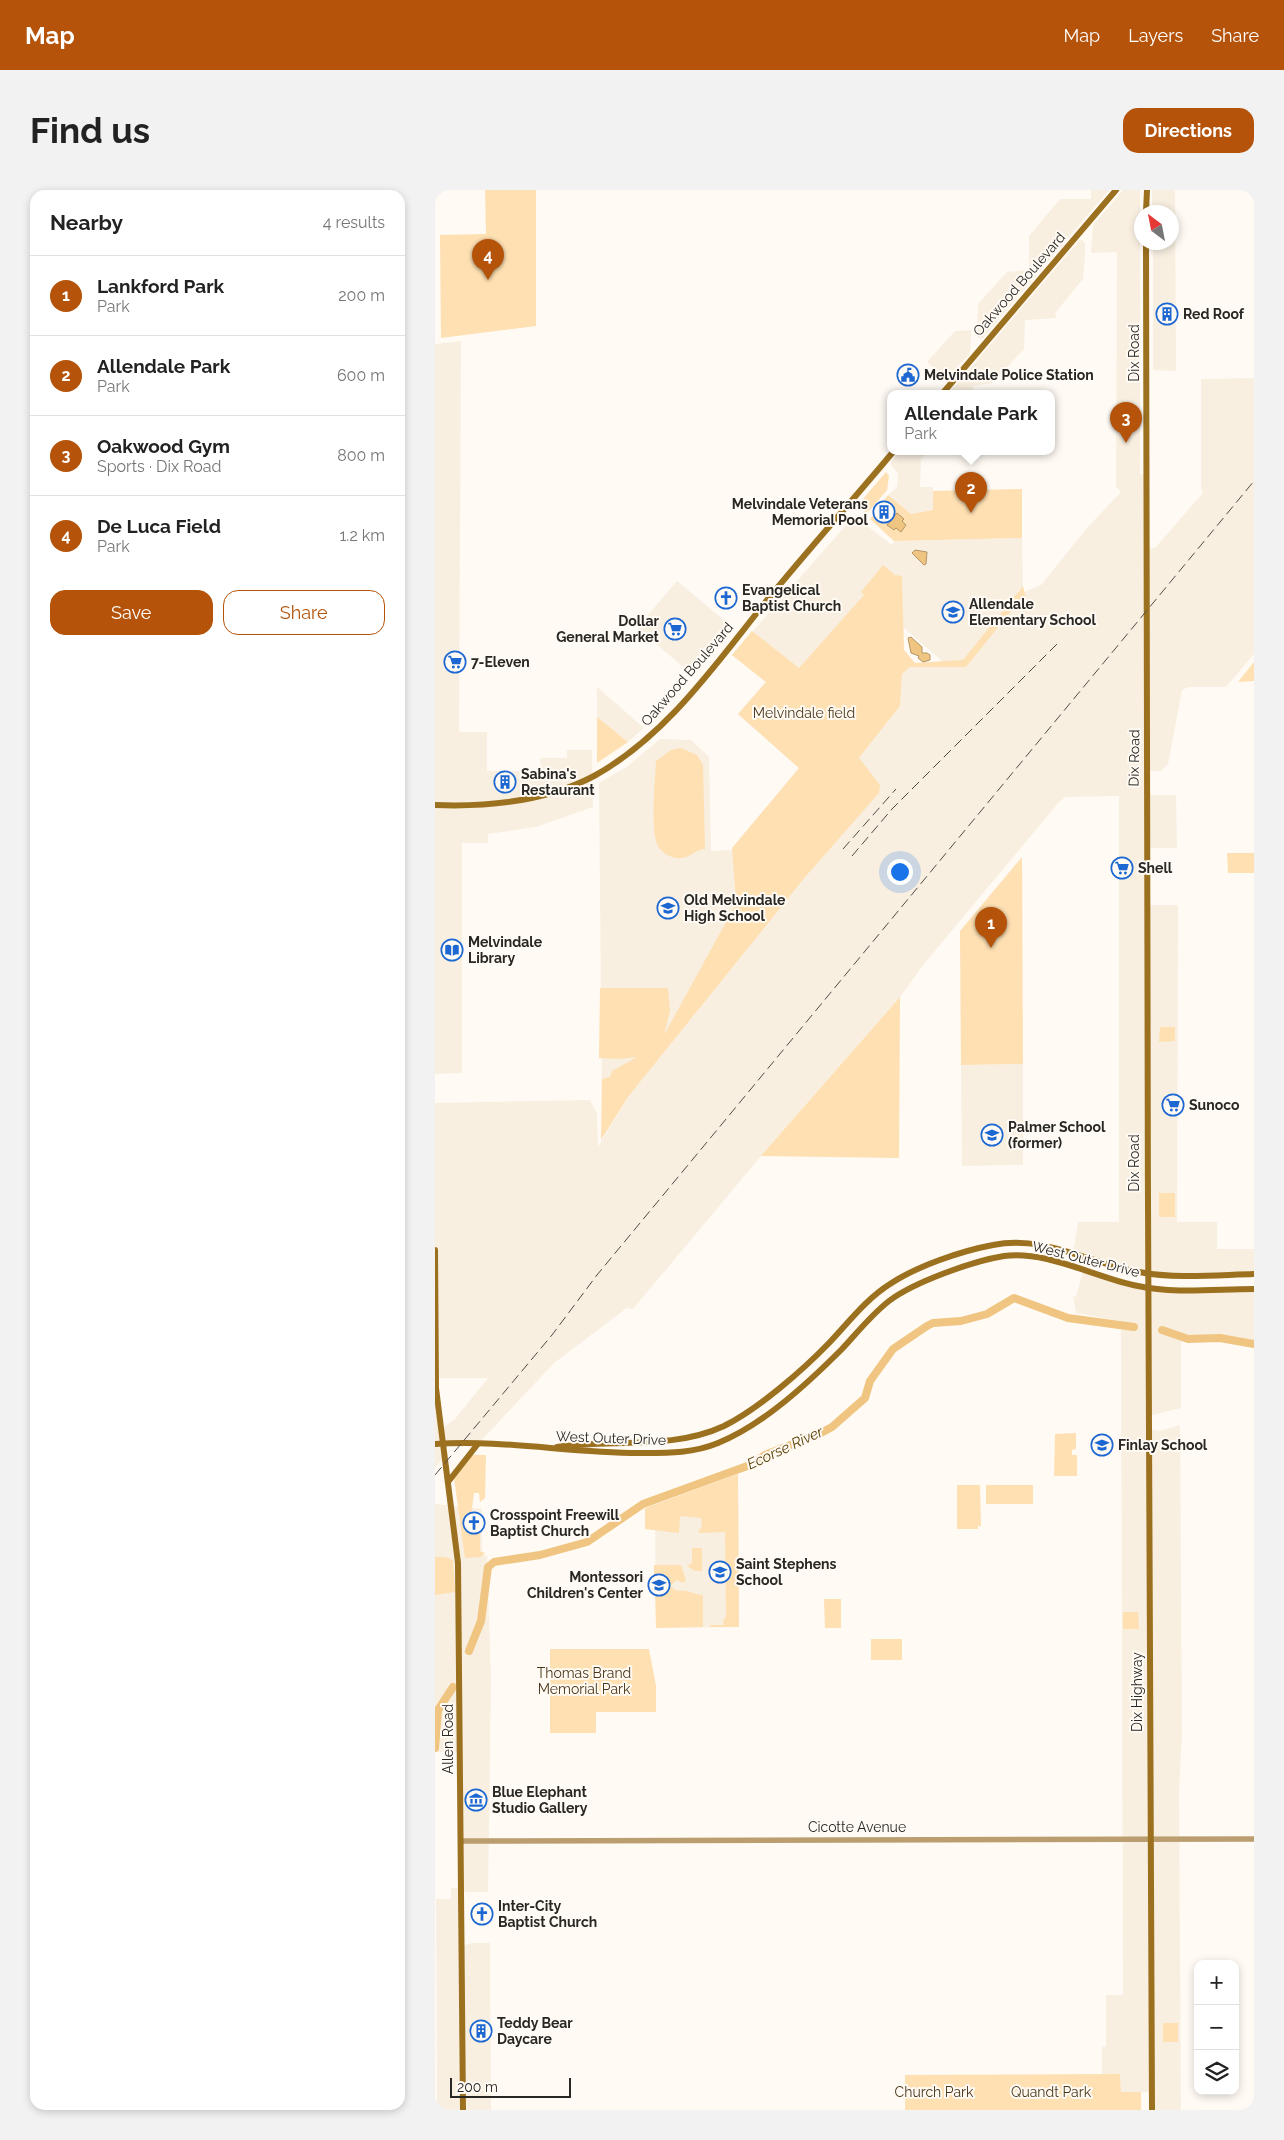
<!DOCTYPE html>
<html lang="en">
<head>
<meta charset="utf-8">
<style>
  :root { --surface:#fff; --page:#f2f2f2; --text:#222; --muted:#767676; --line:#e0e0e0; --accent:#b45309 }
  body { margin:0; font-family:Raleway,sans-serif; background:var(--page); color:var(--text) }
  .controls { position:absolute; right:15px; bottom:15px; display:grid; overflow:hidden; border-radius:10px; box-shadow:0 2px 8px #0003 }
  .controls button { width:45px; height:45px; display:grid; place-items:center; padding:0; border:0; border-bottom:1px solid var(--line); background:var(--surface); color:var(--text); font:25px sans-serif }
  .compass { position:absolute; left:699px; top:15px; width:45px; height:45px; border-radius:50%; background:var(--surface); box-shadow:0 2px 8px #0003; rotate:328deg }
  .scale { position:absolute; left:15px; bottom:12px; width:121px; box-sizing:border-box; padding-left:5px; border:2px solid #282724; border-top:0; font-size:14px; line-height:18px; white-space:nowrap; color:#282724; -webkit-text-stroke:4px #fffaf3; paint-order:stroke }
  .you { position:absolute; left:464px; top:681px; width:18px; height:18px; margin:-12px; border:4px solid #fff; border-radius:50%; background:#1a73e8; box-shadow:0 0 0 8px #1a73e833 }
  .badge { display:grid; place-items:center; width:32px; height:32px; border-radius:50%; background:var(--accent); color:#fff; font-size:16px; font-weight:700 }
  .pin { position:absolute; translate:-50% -41px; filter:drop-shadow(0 1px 2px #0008) }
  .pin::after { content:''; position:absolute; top:26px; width:18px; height:15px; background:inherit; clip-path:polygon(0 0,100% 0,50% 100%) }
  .popup { position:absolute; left:452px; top:200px; width:168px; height:65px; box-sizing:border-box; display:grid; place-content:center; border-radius:10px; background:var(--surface); filter:drop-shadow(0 1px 4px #0005); font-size:16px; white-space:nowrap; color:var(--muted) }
  .popup b { font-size:19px; color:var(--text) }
  .popup::after { content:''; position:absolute; left:50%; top:100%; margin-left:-10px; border:10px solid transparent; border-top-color:var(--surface) }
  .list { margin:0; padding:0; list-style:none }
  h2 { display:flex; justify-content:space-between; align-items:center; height:65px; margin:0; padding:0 20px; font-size:21px }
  h2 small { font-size:16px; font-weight:400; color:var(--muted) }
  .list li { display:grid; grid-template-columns:32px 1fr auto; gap:15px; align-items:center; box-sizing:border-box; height:80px; padding:0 20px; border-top:1px solid var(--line) }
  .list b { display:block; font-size:19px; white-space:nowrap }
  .list p { margin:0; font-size:16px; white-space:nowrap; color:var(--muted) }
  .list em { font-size:16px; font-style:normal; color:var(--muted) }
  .actions { display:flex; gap:10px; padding:15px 20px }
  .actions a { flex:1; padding:11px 0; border:1px solid var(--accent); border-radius:15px; text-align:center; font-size:18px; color:var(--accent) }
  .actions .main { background:var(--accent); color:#fff }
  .icon { flex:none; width:28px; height:28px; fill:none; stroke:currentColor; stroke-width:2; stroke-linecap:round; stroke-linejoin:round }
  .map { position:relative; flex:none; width:819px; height:1920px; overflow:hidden; border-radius:15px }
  header { display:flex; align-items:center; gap:30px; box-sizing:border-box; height:70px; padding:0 25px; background:var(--accent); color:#fff }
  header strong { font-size:24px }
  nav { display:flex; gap:28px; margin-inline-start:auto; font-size:18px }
  .intro { display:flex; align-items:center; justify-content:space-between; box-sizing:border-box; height:120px; padding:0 30px }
  h1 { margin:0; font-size:35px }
  .button { padding:12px 22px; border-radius:15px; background:var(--accent); color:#fff; font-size:18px; font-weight:700 }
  main { display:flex; gap:30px; padding:0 30px }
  aside { flex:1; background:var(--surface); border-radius:15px; box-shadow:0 2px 8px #0003 }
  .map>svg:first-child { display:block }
  .built { fill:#f8efe1 }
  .green { fill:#fee0b2 }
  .water { fill:#f0c581; stroke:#b49665 }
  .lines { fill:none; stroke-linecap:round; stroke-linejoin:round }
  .river { stroke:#f0c581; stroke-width:8 }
  .tertiary { stroke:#bb9e6f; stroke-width:5.5 }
  .secondary { stroke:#9b701f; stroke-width:6 }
  .rail { stroke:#4e4c49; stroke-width:1; stroke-dasharray:10 5; stroke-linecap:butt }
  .labels { text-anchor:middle; stroke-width:4; stroke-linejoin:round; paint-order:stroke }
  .street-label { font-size:14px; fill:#282724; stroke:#fffaf3 }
  .poi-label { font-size:14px; font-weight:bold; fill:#282724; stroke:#fffaf3; text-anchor:start }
  .park-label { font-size:14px; fill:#4b391b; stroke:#fffaf3 }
  .water-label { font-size:15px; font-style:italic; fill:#593e04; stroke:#fffaf3 }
</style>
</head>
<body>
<header>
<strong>Map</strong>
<nav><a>Map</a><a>Layers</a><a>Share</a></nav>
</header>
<div class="intro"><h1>Find us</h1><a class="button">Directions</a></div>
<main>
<aside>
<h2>Nearby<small>4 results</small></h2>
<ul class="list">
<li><span class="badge">1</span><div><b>Lankford Park</b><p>Park</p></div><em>200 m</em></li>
<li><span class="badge">2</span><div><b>Allendale Park</b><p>Park</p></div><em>600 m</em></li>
<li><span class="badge">3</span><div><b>Oakwood Gym</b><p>Sports · Dix Road</p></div><em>800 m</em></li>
<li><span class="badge">4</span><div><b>De Luca Field</b><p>Park</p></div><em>1.2 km</em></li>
</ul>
<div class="actions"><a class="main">Save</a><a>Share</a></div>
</aside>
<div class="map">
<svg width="819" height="1920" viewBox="0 0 819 1920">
  <rect width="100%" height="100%" fill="#fffaf3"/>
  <g class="built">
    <polygon points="656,0 674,0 547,149 542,147 543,114 572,82 594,80 594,46 625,9 656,9"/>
    <polygon points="688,0 705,0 705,284 711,284 713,359 720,358 768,303 766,298 766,189 819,188 819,464 791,497 754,497 747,500 733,574 726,581 712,581 712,605 741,605 742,658 712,658 712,715 743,715 742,1032 782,1032 782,1059 819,1059 819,1084 725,1086 638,1064 643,1032 684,1032 684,606 631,607 625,611 489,774 465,807 326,966 198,1119 192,1118 119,1173 42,1255 7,1254 9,1267 0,1278 0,1217 2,1216 5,1240 20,1229 53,1188 0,1188 0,913 155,910 162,924 163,957 193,907 371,686 424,568 465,516 467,484 474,474 507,471 468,437 467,386 460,386 441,493 299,681 301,769 167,915 164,593 193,576 225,549 256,550 274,567 276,661 297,660 364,578 303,524 331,492 297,465 419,326 457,355 459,351 587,348 588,396 583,401 582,405 606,395 652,338 686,302 681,297 682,62 656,63 658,35"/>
    <polygon points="717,0 740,0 741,181 718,180 718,53 736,52 736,22 717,22"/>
    <polygon points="647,50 650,53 650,65 648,89 620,123 622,128 590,130 589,159 557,193 538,196 538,204 513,204 644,51"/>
    <polygon points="536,140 535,164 510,189 492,172 520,141"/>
    <polygon points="26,151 24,542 52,542 52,581 106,581 105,568 132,568 132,560 157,560 158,617 101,637 53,644 53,653 27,653 27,883 0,884 0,154"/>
    <polygon points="464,262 493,262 486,269 485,297 498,297 498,320 476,324 453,305 462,297 463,284 455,273"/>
    <polygon points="242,391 297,437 258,485 202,438"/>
    <polygon points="162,497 209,538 193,552 162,527"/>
    <polygon points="588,874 588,975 527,976 526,875"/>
    <polygon points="648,1081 724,1099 819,1099 819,1154 785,1148 769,1149 746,1147 746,1218 714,1226 714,1239 724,1241 745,1235 747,1544 744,1601 746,1920 717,1920 716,1902 686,1902 685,1885 667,1885 667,1857 671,1857 671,1805 688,1805 686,1142 685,1131 641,1123 638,1106 641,1107"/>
    <polygon points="303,1284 304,1437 221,1438 220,1316"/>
    <polygon points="0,1314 47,1319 47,1364 51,1366 52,1364 56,1489 53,1702 27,1702 27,1756 37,1753 55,1753 56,1920 2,1920 1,1709 16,1709 16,1698 26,1698 25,1562 0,1562"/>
  </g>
  <g class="green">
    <polygon points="50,0 101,0 101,136 6,148 5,45 51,44"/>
    <polygon points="451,282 454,286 452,300 434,321 430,322 423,315"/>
    <polygon points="587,299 587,348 459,351 435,329 453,305 476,324 498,320 498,301"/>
    <polygon points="448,375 460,385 467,386 469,460 480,473 528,470 588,396 593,417 590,421 585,410 531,477 475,477 467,484 465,516 424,568 445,595 444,603 371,686 193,907 166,950 167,889 175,887 177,881 202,867 184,869 164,868 165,798 233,798 235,821 229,845 301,714 297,658 364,578 303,524 331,492 297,465 317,441 364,478 429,405 426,402"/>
    <polygon points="819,472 819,491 803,492"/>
    <polygon points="162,527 193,552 162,573"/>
    <path d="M246 558 262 565 268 575 270 659C260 659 254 670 242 668 234 667 227 663 223 656 215 641 220 590 221 571L236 560Z"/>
    <polygon points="792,663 819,663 819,683 793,683"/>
    <polygon points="587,667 588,874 526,875 525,741"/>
    <polygon points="465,807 464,968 326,966"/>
    <polygon points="725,837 740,837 740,851 724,852"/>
    <rect x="724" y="1003" width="16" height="24"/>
    <polygon points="641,1243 641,1259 637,1260 637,1265 642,1265 642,1286 619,1286 620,1244"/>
    <polygon points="37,1265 51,1265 50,1308 45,1312 44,1303 39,1303 34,1342 40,1344 45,1343 45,1361 50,1363 46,1367 30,1368 19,1288"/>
    <polygon points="303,1284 304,1437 275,1437 275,1435 288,1435 289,1429 291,1427 290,1342 264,1343 264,1339 267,1338 266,1328 245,1326 244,1343 210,1339 210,1318"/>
    <polygon points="522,1295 545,1295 546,1337 543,1335 543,1339 522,1339"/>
    <rect x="551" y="1295" width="47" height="19"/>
    <polygon points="257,1358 267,1358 267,1381 260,1381 252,1376 257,1373"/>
    <polygon points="0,1367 10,1367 18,1370 20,1402 0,1405"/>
    <polygon points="219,1375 246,1375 251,1390 248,1393 242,1390 236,1395 219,1395"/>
    <path d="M220 1397H236L242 1401C252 1399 257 1404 268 1405V1437L221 1438Z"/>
    <polygon points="389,1409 406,1409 406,1438 390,1438"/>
    <polygon points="688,1422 703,1422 704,1439 688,1439"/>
    <rect x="436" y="1449" width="31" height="21"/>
    <polygon points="115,1459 214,1459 221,1496 221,1522 161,1522 161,1543 115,1543"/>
    <rect x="728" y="1833" width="15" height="19"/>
    <polygon points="685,1884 686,1902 706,1902 706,1920 470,1920 470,1885"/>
  </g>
  <g class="water">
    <polygon points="462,323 469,329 467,331 471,335 466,342 461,338 459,340 452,335"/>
    <polygon points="480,360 492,362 491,374 489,375 477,363"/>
    <polygon points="476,447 487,457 487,463 492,463 495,465 495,470 488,472 483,468 484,466 476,463 473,448"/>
  </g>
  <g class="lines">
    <g class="river">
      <polyline points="727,1140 753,1149 785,1148 819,1154"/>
      <polyline points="34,1461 46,1431 53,1377 59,1372 105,1365 152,1352 208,1314 315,1275 330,1265 386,1243 397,1237 430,1208 435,1191 458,1159 492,1136 498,1133 526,1131 552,1124 579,1108 633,1128 699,1137"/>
      <polyline points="0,1558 3,1520 18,1497"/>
    </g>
    <polyline class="tertiary" points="26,1651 819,1649"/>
    <g class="secondary">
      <polyline points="711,22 712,0"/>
      <path d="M711 52C712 675 713 1297 717 1920"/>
      <polyline points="507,204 681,0"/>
      <path d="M0 615C52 617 112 611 159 586 232 546 282 472 333 409 374 359 417 311 458 262"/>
      <polyline points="0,1060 1,1198 23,1373 28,1920"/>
      <path d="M0 1254C69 1249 139 1264 209 1263 235 1263 259 1263 283 1253 328 1235 373 1193 407 1159 422 1143 436 1125 454 1111 479 1092 538 1071 569 1066 612 1060 661 1088 703 1096 740 1104 781 1099 819 1099"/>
      <path d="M122 1257C176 1249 238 1260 289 1236 323 1219 367 1181 394 1153 413 1133 431 1109 455 1094 482 1076 526 1061 558 1055 609 1044 655 1074 704 1082 741 1089 781 1085 819 1084"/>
      <polyline points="13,1292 42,1255"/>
    </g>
    <g class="rail">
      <polyline points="408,659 461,599"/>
      <polyline points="417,666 457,619 624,452"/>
      <polyline points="0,1285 117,1145 162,1085 819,291"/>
    </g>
  </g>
  <defs>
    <g id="building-ring" transform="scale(1.125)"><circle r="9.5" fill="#fffaf3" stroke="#1d67d2" stroke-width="1.5"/><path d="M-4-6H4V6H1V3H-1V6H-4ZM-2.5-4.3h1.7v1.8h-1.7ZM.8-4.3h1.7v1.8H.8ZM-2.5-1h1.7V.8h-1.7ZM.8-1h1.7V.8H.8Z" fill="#1d67d2"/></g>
    <g id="civic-ring" transform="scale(1.125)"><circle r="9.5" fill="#fffaf3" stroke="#1d67d2" stroke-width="1.5"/><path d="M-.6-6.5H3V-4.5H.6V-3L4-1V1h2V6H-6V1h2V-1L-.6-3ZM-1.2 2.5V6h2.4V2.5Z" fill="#1d67d2"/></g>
    <g id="church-ring" transform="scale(1.125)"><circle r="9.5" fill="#fffaf3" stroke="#1d67d2" stroke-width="1.5"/><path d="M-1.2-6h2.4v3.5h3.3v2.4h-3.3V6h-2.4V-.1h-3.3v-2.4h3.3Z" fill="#1d67d2"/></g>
    <g id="school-ring" transform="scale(1.125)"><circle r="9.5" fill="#fffaf3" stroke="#1d67d2" stroke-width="1.5"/><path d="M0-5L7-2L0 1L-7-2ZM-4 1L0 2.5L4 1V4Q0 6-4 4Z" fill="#1d67d2"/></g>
    <g id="supermarket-ring" transform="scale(1.125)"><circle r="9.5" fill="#fffaf3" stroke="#1d67d2" stroke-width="1.5"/><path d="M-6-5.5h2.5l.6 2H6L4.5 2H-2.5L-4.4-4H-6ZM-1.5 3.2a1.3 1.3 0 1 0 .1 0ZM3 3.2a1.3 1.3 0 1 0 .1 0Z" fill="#1d67d2"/></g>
    <g id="library-ring" transform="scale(1.125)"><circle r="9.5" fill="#fffaf3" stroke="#1d67d2" stroke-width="1.5"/><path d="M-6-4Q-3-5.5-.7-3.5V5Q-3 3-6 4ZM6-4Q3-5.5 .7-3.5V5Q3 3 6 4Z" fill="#1d67d2"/></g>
    <g id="museum-ring" transform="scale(1.125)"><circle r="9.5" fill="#fffaf3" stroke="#1d67d2" stroke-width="1.5"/><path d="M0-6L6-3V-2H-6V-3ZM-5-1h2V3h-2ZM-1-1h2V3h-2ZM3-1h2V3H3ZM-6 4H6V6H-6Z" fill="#1d67d2"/></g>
  </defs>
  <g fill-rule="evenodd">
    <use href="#building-ring" x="732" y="124"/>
    <use href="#civic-ring" x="473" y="185"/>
    <use href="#building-ring" x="449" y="322"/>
    <use href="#church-ring" x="291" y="408"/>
    <use href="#school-ring" x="518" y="422"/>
    <use href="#supermarket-ring" x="240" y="439"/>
    <use href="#supermarket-ring" x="20" y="472"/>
    <use href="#building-ring" x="70" y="592"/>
    <use href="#supermarket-ring" x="687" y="678"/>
    <use href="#school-ring" x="233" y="718"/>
    <use href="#library-ring" x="17" y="760"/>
    <use href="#supermarket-ring" x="738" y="915"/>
    <use href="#school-ring" x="557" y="945"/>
    <use href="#school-ring" x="667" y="1255"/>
    <use href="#church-ring" x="39" y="1333"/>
    <use href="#school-ring" x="285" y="1382"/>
    <use href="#school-ring" x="224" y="1395"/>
    <use href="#museum-ring" x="41" y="1610"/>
    <use href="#church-ring" x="47" y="1724"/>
    <use href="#building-ring" x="46" y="1841"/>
  </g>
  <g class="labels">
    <g class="street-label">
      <text transform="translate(584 94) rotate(-49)" y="5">Oakwood Boulevard</text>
      <text transform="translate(699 163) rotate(-90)" y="5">Dix Road</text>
      <text transform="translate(252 484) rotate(-49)" y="5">Oakwood Boulevard</text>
      <text transform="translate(699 568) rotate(-89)" y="5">Dix Road</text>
      <text transform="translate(699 973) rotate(-90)" y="5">Dix Road</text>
      <text transform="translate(651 1069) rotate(14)" y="5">West Outer Drive</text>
      <text transform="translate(176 1248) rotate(2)" y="5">West Outer Drive</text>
      <text transform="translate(702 1502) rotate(-90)" y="5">Dix Highway</text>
      <text transform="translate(13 1549) rotate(-90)" y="5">Allen Road</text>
      <text x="422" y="1642">Cicotte Avenue</text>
    </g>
    <g class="poi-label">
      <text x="748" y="129">Red Roof</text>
      <text x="489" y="190">Melvindale Police Station</text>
      <text x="433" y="319" text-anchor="end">Melvindale Veterans<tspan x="433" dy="16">Memorial Pool</tspan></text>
      <text x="307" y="405">Evangelical<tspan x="307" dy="16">Baptist Church</tspan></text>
      <text x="534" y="419">Allendale<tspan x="534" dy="16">Elementary School</tspan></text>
      <text x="224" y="436" text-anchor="end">Dollar<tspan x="224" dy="16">General Market</tspan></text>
      <text x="36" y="477">7-Eleven</text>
      <text x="86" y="589">Sabina's<tspan x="86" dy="16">Restaurant</tspan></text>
      <text x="703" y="683">Shell</text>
      <text x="249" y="715">Old Melvindale<tspan x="249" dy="16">High School</tspan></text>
      <text x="33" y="757">Melvindale<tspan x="33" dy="16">Library</tspan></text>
      <text x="754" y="920">Sunoco</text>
      <text x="573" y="942">Palmer School<tspan x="573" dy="16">(former)</tspan></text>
      <text x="683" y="1260">Finlay School</text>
      <text x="55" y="1330">Crosspoint Freewill<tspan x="55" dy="16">Baptist Church</tspan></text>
      <text x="301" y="1379">Saint Stephens<tspan x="301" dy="16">School</tspan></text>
      <text x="208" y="1392" text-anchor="end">Montessori<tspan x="208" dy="16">Children's Center</tspan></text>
      <text x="57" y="1607">Blue Elephant<tspan x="57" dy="16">Studio Gallery</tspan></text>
      <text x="63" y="1721">Inter-City<tspan x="63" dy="16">Baptist Church</tspan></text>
      <text x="62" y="1838">Teddy Bear<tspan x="62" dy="16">Daycare</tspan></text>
    </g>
    <g class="park-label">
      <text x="369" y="528">Melvindale field</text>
      <text x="149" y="1488">Thomas Brand<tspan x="149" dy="16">Memorial Park</tspan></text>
      <text x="499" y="1907">Church Park</text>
      <text x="616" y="1907">Quandt Park</text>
    </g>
    <g class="water-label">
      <text transform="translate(350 1258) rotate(-25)" y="5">Ecorse River</text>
    </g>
  </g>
</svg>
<div class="controls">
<button>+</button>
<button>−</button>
<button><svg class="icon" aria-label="layers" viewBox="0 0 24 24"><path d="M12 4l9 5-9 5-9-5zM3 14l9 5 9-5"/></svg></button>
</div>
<svg class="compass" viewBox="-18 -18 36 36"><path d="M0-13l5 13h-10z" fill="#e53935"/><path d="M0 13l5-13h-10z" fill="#767676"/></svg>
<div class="scale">200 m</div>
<div class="you"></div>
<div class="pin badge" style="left:556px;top:758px">1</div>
<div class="pin badge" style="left:536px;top:323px">2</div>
<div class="popup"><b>Allendale Park</b>Park</div>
<div class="pin badge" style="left:691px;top:253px">3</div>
<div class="pin badge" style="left:53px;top:90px">4</div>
</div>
</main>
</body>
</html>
